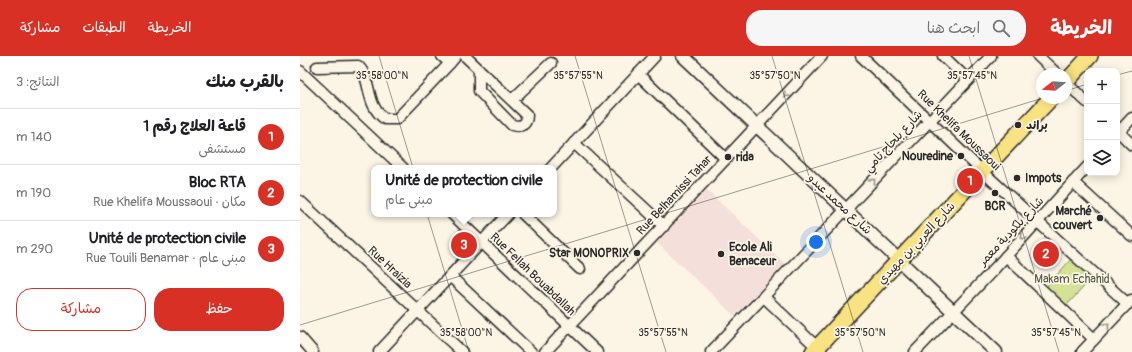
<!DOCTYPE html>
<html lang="ar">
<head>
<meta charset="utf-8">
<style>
  :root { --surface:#fff; --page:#f6f6f6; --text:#202124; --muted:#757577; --line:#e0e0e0; --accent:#d93025 }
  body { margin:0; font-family:Pangolin,"Playpen Sans Arabic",sans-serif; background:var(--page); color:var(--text); direction:rtl }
  .controls { position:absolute; right:12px; top:12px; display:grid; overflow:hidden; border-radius:8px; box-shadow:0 2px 10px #0003 }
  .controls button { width:36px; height:36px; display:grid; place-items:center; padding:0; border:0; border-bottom:1px solid var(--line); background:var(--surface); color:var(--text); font:20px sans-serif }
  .compass { position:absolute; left:736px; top:12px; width:36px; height:36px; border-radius:50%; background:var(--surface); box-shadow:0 2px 10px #0003; rotate:253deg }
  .you { position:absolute; left:516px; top:186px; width:14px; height:14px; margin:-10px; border:3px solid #fff; border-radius:50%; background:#1a73e8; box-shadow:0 0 0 6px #1a73e833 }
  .badge { display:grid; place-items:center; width:26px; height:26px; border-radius:50%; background:var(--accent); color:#fff; font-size:13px; font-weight:700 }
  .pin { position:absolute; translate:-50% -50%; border:2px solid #fff; box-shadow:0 1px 4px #0006 }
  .popup { position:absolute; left:71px; top:109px; width:186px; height:52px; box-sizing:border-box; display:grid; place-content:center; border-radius:8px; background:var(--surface); filter:drop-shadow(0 1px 3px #0005); font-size:13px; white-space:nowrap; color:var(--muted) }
  .popup b { font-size:15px; color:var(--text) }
  .popup::after { content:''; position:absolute; left:50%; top:100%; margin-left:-8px; border:8px solid transparent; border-top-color:var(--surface) }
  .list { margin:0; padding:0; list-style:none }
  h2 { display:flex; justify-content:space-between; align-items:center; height:52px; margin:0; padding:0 16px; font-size:17px }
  h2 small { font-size:13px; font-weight:400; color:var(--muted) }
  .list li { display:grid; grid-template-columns:26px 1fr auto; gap:12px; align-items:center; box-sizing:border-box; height:56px; padding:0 16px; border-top:1px solid var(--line) }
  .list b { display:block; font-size:15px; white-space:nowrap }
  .list p { margin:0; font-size:13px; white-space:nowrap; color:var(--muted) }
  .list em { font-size:13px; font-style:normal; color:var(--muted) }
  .actions { display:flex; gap:8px; padding:12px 16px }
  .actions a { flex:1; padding:9px 0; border:1px solid var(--accent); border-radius:16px; text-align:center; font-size:14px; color:var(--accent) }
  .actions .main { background:var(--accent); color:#fff }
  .icon { flex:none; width:22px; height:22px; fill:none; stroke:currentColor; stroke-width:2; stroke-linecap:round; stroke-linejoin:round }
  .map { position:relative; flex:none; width:832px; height:296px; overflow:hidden; direction:ltr }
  header { display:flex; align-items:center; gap:24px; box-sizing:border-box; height:56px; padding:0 20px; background:var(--accent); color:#fff }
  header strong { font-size:19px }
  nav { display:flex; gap:22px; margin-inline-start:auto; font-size:14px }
  .search { width:280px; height:36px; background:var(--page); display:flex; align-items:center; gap:10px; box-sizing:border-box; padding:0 14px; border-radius:16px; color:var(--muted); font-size:15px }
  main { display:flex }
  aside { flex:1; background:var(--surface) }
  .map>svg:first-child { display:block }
  .built { fill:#f4dfda }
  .green { fill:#d3e295; stroke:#7f8660 }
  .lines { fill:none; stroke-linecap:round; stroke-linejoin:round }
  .minor-casing { stroke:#2b2b2b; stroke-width:13 }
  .tertiary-casing { stroke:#2b2b2b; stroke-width:15 }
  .primary-casing { stroke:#2b2b2b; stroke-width:18 }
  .minor { stroke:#fcf5e5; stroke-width:10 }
  .tertiary { stroke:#fcf5e5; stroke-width:12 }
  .primary { stroke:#f8e281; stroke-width:15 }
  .oneway { stroke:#949088 }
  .ticks { fill:none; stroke:#2b2b2b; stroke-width:1; stroke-opacity:0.45 }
  .poi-dot { fill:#2b2b2b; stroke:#fcf5e5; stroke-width:1.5 }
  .labels { text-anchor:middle; stroke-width:3.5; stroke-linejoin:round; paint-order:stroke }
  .poi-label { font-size:12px; font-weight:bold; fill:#2b2b2b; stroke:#fcf5e5; text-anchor:start }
  .street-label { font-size:12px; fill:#2b2b2b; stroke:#fcf5e5 }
  .park-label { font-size:12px; fill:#555946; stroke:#fcf5e5 }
  .ticks-label { font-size:10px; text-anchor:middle; fill:#2b2b2b; stroke:#fcf5e5; stroke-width:3.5; stroke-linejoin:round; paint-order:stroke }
</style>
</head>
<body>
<header>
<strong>الخريطة</strong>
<div class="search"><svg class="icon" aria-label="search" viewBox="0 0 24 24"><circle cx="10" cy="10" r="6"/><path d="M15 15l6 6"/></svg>ابحث هنا</div>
<nav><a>الخريطة</a><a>الطبقات</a><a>مشاركة</a></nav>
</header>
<main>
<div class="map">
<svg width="832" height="296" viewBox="0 0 832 296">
  <rect width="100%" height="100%" fill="#fcf5e5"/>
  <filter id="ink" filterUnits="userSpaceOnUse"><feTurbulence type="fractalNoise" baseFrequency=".025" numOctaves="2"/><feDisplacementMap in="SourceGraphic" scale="8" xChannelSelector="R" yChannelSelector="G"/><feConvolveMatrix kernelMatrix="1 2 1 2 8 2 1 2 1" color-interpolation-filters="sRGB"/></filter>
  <g filter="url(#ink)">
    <polygon class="built" points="407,134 485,208 435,260 357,187"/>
    <polygon class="green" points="772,202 792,222 767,249 746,231"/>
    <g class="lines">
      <g class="minor-casing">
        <g id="minor">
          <polyline points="142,0 150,7 156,0"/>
          <path d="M165 0 227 59C227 69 221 71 212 69L179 35V13"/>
          <polyline points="561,0 683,116 828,248"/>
          <polyline points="643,0 668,24"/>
          <polyline points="738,0 757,18"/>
          <path d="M17 11 58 10C73 24 64 48 85 63H97L150 7"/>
          <polyline points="0,15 103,112"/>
          <polyline points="338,18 426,103"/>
          <polyline points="766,27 787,46"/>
          <polyline points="212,44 251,7"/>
          <polyline points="817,74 832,89"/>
          <polyline points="817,78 832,62"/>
          <polyline points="274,87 364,170"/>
          <polyline points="251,112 355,0"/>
          <polyline points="773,126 832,180"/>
          <polyline points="0,145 162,296"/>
          <polyline points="152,158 297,296"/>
          <polyline points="223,158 280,213"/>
          <polyline points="706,200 794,283"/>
          <polyline points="150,220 231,296"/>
          <polyline points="464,241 521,295"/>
          <polyline points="0,281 13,296"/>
          <polyline points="79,296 208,158"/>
          <polyline points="245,296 522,0"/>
          <polyline points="411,296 691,0"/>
          <polyline points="615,296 696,211 787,111"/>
          <polyline points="782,296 831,244"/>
        </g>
      </g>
      <g class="tertiary-casing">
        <polyline id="tertiary" points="383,0 696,296"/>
      </g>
      <g class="primary-casing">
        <g id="primary">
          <polyline points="766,26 790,0"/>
          <polyline points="513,296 751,42"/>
        </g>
      </g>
      <use href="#minor" class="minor"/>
      <use href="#tertiary" class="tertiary"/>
      <use href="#primary" class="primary"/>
    </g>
    <defs><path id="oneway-chevron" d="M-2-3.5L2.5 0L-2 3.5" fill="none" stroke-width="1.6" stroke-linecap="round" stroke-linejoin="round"/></defs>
    <g class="oneway">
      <use href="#oneway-chevron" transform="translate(486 39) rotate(133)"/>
      <use href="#oneway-chevron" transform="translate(573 125) rotate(-47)"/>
      <use href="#oneway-chevron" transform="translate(723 181) rotate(133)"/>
      <use href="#oneway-chevron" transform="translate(807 269) rotate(-47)"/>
    </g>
  </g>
  <path class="ticks" d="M79 0 169 296M275 0 366 296M472 0 563 296M669 0 759 296M817 19 832 15M766 35 787 28M0 269 743 42"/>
  <g class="poi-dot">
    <circle cx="718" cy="69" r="4"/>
    <circle cx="661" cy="100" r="4"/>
    <circle cx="428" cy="101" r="4"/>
    <circle cx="717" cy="122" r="4"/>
    <circle cx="695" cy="137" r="4"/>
    <circle cx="800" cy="162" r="4"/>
    <circle cx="337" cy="197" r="4"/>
    <circle cx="421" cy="198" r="4"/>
  </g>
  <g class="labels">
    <g class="poi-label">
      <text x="726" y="73">براند</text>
      <text x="653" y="104" text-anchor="end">Nouredine</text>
      <text x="436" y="105">rida</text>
      <text x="725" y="126">Impots</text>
      <text x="695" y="154" text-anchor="middle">BCR</text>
      <text x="792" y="159" text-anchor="end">Marché<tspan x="792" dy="14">couvert</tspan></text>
      <text x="429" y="195">Ecole Ali<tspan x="429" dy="14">Benaceur</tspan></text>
      <text x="329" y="201" text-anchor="end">Star MONOPRIX</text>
    </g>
    <g class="street-label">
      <text transform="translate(659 74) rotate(44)" y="4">Rue Khelifa Moussaoui</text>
      <text transform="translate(593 85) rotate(-47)" y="4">شارع بلحاج تامي</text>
      <text transform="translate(374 139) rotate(-47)" y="4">Rue Belhamissi Tahar</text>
      <text transform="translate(540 148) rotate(43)" y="4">شارع محمد عبدو</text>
      <text transform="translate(711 175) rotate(-47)" y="4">شارع بلكودية معمر</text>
      <text transform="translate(616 187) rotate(-47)" y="4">شارع العربي بن مهيدي</text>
      <text transform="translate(90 211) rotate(43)" y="4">Rue Hraizia</text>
      <text transform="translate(233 218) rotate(44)" y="4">Rue Fellah Bouabdallah</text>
    </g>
    <g class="park-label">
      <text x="772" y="227">Makam Echahid</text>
    </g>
  </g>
  <g class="ticks-label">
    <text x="475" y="23">35°57'50"N</text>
    <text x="82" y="23">35°58'00"N</text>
    <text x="278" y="23">35°57'55"N</text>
    <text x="672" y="23">35°57'45"N</text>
    <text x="166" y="280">35°58'00"N</text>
    <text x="363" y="280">35°57'55"N</text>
    <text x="560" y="280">35°57'50"N</text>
    <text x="756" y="280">35°57'45"N</text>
  </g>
</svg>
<div class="controls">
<button>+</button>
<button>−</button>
<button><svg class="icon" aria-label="layers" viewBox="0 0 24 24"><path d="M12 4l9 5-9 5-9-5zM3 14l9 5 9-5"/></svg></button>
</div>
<svg class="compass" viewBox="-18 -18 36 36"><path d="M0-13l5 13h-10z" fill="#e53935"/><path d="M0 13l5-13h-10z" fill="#757577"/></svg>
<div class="you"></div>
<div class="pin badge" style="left:670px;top:125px">1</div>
<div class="pin badge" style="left:746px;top:198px">2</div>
<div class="pin badge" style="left:164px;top:189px">3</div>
<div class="popup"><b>Unité de protection civile</b>مبنى عام</div>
</div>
<aside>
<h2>بالقرب منك<small>النتائج: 3</small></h2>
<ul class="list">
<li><span class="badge">1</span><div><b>قاعة العلاج رقم 1</b><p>مستشفى</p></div><em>140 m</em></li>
<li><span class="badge">2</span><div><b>Bloc RTA</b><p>مكان · Rue Khelifa Moussaoui</p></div><em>190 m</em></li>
<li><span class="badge">3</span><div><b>Unité de protection civile</b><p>مبنى عام · Rue Touili Benamar</p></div><em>290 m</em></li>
</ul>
<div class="actions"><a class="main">حفظ</a><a>مشاركة</a></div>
</aside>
</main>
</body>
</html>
